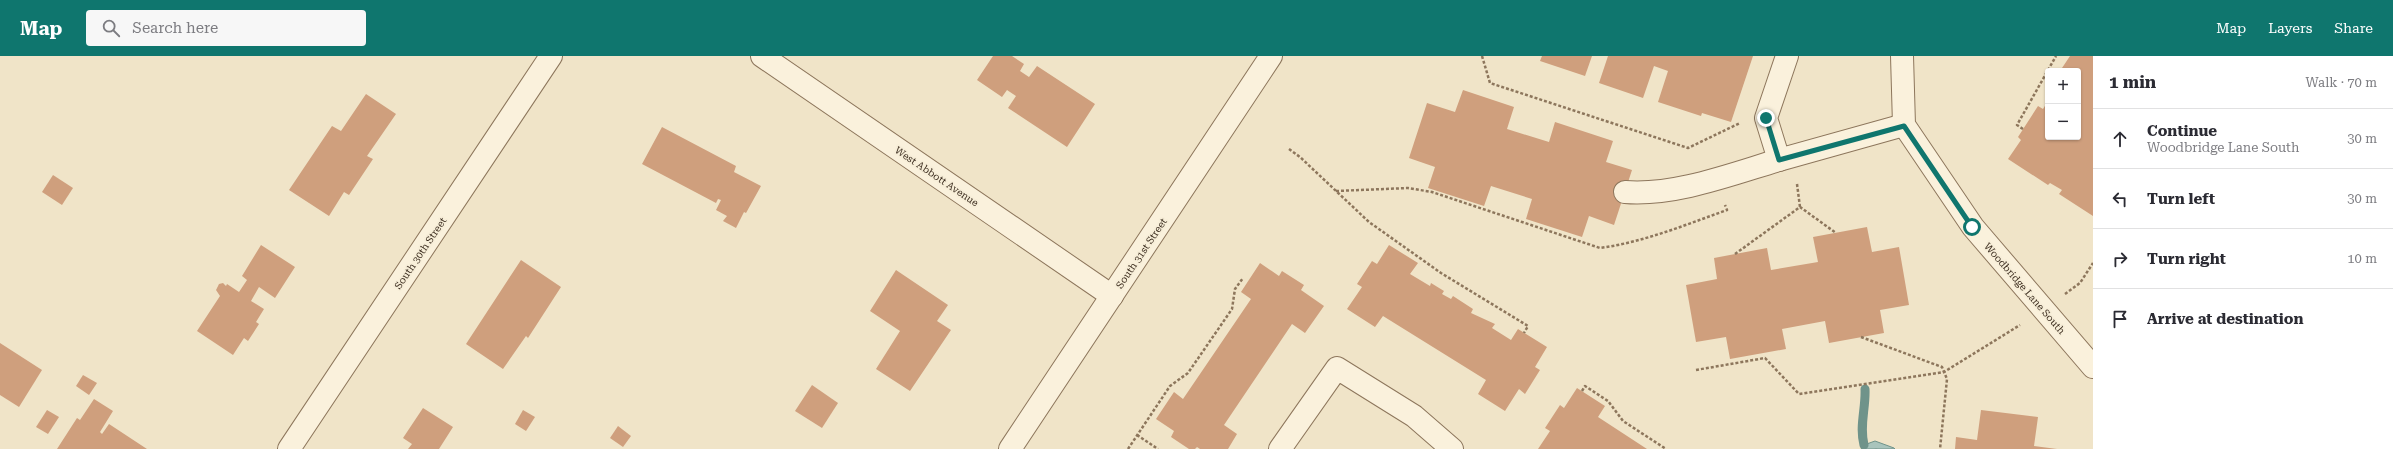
<!DOCTYPE html>
<html lang="en">
<head>
<meta charset="utf-8">
<style>
  :root { --surface:#fff; --page:#f7f7f7; --text:#2b2b33; --muted:#7c7c81; --line:#e1e1e2; --accent:#0f766e }
  body { margin:0; font-family:"Roboto Serif",serif; background:var(--page); color:var(--text) }
  .controls { position:absolute; right:12px; top:12px; display:grid; overflow:hidden; border-radius:4px; box-shadow:0 1px 3px #0004 }
  .controls button { width:36px; height:36px; display:grid; place-items:center; padding:0; border:0; border-bottom:1px solid var(--line); background:var(--surface); color:var(--text); font:20px sans-serif }
  .stop { position:absolute; width:12px; height:12px; margin:-9px; border:3px solid #0f766e; border-radius:50%; background:#fff }
  .stop.end { background:#0f766e; border-color:#fff; box-shadow:0 1px 4px #0008 }
  .list { margin:0; padding:0; list-style:none }
  h2 { display:flex; justify-content:space-between; align-items:center; height:52px; margin:0; padding:0 16px; font-size:17px }
  h2 small { font-size:13px; font-weight:400; color:var(--muted) }
  .list li { display:grid; grid-template-columns:26px 1fr auto; gap:12px; align-items:center; box-sizing:border-box; height:60px; padding:0 16px; border-top:1px solid var(--line) }
  .list b { display:block; font-size:15px; white-space:nowrap }
  .list p { margin:0; font-size:13px; white-space:nowrap; color:var(--muted) }
  .list em { font-size:13px; font-style:normal; color:var(--muted) }
  .icon { flex:none; width:22px; height:22px; fill:none; stroke:currentColor; stroke-width:2; stroke-linecap:round; stroke-linejoin:round }
  .map { position:relative; flex:none; width:2093px; height:393px; overflow:hidden }
  header { display:flex; align-items:center; gap:24px; box-sizing:border-box; height:56px; padding:0 20px; background:var(--accent); color:#fff }
  header strong { font-size:19px }
  nav { display:flex; gap:22px; margin-inline-start:auto; font-size:14px }
  .search { width:280px; height:36px; background:var(--page); display:flex; align-items:center; gap:10px; box-sizing:border-box; padding:0 14px; border-radius:4px; color:var(--muted); font-size:15px }
  main { display:flex }
  aside { flex:1; background:var(--surface) }
  .map>svg:first-child { display:block }
  .water { fill:url(#water-waves); stroke:#6f938a }
  .lines { fill:none; stroke-linecap:round; stroke-linejoin:round }
  .stream { stroke:#6f938a; stroke-width:9 }
  .building { fill:#cf9f7d }
  .minor-casing { stroke:#8d765c; stroke-width:24 }
  .path { stroke:#8d765c; stroke-width:2.5; stroke-dasharray:3 2; stroke-linecap:butt }
  .minor { stroke:#faf1dc; stroke-width:22 }
  .route { stroke:#0f766e; stroke-width:5 }
  .labels { text-anchor:middle; stroke-width:3.5; stroke-linejoin:round; paint-order:stroke }
  .street-label { font-size:10px; fill:#3d2e20; stroke:#f7eed8 }
</style>
</head>
<body>
<header>
<strong>Map</strong>
<div class="search"><svg class="icon" aria-label="search" viewBox="0 0 24 24"><circle cx="10" cy="10" r="6"/><path d="M15 15l6 6"/></svg>Search here</div>
<nav><a>Map</a><a>Layers</a><a>Share</a></nav>
</header>
<main>
<div class="map">
<svg width="2093" height="393" viewBox="0 0 2093 393">
  <defs>
    <pattern id="water-waves" width="16" height="10" patternUnits="userSpaceOnUse"><rect width="16" height="10" fill="#a9c4bc"/><path d="M0 5q4-4 8 0t8 0" fill="none" stroke="#8ba098"/></pattern>
  </defs>
  <rect width="100%" height="100%" fill="#f0e4c8"/>
  <polygon class="water" points="1875,385 1894,392 1895,393 1861,393 1864,389"/>
  <g class="lines">
    <path class="stream" d="M1864 389C1859 370 1866 352 1865 333"/>
  </g>
  <g class="building">
    <polygon points="993,0 1012,0 1024,8 1020,15 1029,21 1037,10 1095,48 1067,91 1008,52 1016,40 1007,34 1002,41 977,24"/>
    <polygon points="1542,0 1592,0 1585,20 1540,5"/>
    <polygon points="1608,0 1753,0 1731,66 1702,57 1701,60 1658,46 1668,15 1654,10 1643,42 1599,27"/>
    <polygon points="2070,0 2093,0 2093,160 2059,138 2062,134 2050,127 2048,129 2008,103 2021,84 2018,81 2038,50 2043,53 2048,45 2048,81 2078,81 2078,15 2060,15"/>
    <polygon points="1463,34 1514,51 1507,73 1549,86 1555,66 1613,85 1606,106 1632,114 1614,169 1589,160 1582,181 1526,163 1532,143 1491,130 1484,150 1428,132 1435,111 1409,102 1427,47 1455,56"/>
    <polygon points="366,38 396,58 367,100 373,103 349,139 344,136 329,160 289,134 332,70 341,75"/>
    <polygon points="662,71 736,110 734,116 761,130 746,157 744,156 736,172 723,165 727,160 716,154 721,144 718,143 716,147 642,108"/>
    <polygon points="53,119 73,132 62,149 42,136"/>
    <polygon points="1867,171 1872,196 1899,191 1909,249 1880,254 1884,277 1829,287 1825,265 1782,273 1786,293 1730,303 1726,281 1696,286 1686,229 1717,223 1714,202 1767,192 1771,214 1818,206 1813,181"/>
    <polygon points="261,189 295,211 275,242 259,231 251,245 264,253 256,266 259,268 248,285 244,282 233,299 197,275 220,240 216,234 219,228 223,227 226,230 227,228 239,236 247,224 242,220"/>
    <polygon points="1389,189 1418,207 1410,218 1430,230 1431,227 1444,235 1442,238 1451,243 1453,240 1473,253 1471,257 1495,268 1492,272 1511,284 1518,273 1547,291 1535,311 1540,314 1525,338 1519,333 1505,355 1478,338 1486,324 1383,260 1375,271 1347,253 1362,231 1357,228 1372,205 1377,208"/>
    <polygon points="521,204 561,231 528,282 526,280 503,313 466,288"/>
    <polygon points="1260,207 1279,220 1282,215 1304,229 1301,234 1324,250 1305,277 1292,268 1224,369 1237,378 1228,393 1200,393 1197,391 1195,393 1189,393 1171,381 1174,375 1156,363 1174,336 1183,343 1251,243 1241,236"/>
    <polygon points="896,214 948,249 937,265 951,274 910,335 876,313 900,275 870,255"/>
    <polygon points="0,287 42,314 19,351 0,339"/>
    <polygon points="83,319 97,327 89,339 76,330"/>
    <polygon points="812,329 838,347 822,372 795,355"/>
    <polygon points="1577,332 1605,350 1598,361 1647,393 1538,393 1550,375 1545,372 1560,349 1564,352"/>
    <polygon points="94,343 113,355 100,376 102,378 109,368 147,393 57,393 77,362 80,364"/>
    <polygon points="423,352 453,371 439,393 408,393 412,388 403,382"/>
    <polygon points="47,354 59,361 48,378 36,371"/>
    <polygon points="523,354 535,361 526,375 515,368"/>
    <polygon points="1981,354 2038,361 2034,390 2057,393 1955,393 1956,381 1977,384"/>
    <polygon points="618,370 631,380 623,391 610,382"/>
  </g>
  <g class="lines">
    <g class="minor-casing">
      <g id="minor">
        <polyline points="762,0 1112,240"/>
        <polyline points="1787,0 1766,62 1779,104 1904,69"/>
        <polyline points="1902,0 1904,69 1973,171 2093,311"/>
        <path d="M1625 136C1675 140 1732 118 1779 104"/>
        <polyline points="289,393 551,0"/>
        <polyline points="1010,393 1271,0"/>
        <polyline points="1280,393 1337,312 1414,360 1452,393"/>
      </g>
    </g>
    <g class="path">
      <polyline points="1482,0 1490,27 1688,92 1740,67"/>
      <polyline points="2023,73 2017,69 2056,0"/>
      <polyline points="1289,93 1300,101 1369,166 1441,217 1528,270 1524,277"/>
      <polyline points="1797,128 1800,151"/>
      <path d="M1336 135 1408 132 1432 136 1600 192C1644 186 1685 169 1727 154L1725 149"/>
      <polyline points="1735,198 1800,151 1836,177"/>
      <polyline points="2065,238 2080,227 2093,207"/>
      <polyline points="1861,281 1942,311 1947,323 1940,393"/>
      <polyline points="1696,314 1765,302 1799,338 1944,316 2020,269"/>
      <polyline points="1582,335 1585,330 1608,345 1623,365 1666,393"/>
      <polyline points="1137,379 1158,393"/>
      <polyline points="1128,393 1170,330 1188,317 1232,253 1235,233 1243,222"/>
    </g>
    <use href="#minor" class="minor"/>
  </g>
  <g class="lines">
    <polyline class="route" points="1766,62 1779,104 1904,70 1972,171"/>
  </g>
  <g class="labels">
    <g class="street-label">
      <text transform="translate(937 120) rotate(34)" y="4">West Abbott Avenue</text>
      <text transform="translate(420 197) rotate(-56)" y="4">South 30th Street</text>
      <text transform="translate(1141 197) rotate(-56)" y="4">South 31st Street</text>
      <text transform="translate(2025 232) rotate(49)" y="4">Woodbridge Lane South</text>
    </g>
  </g>
</svg>
<div class="controls">
<button>+</button>
<button>−</button>
</div>
<div class="stop" style="left:1972px;top:171px"></div>
<div class="stop end" style="left:1766px;top:62px"></div>
</div>
<aside>
<h2>1 min<small>Walk · 70 m</small></h2>
<ul class="list">
<li><svg class="icon" aria-label="ahead" viewBox="0 0 24 24"><path d="M12 20V5M6 11l6-6 6 6"/></svg><div><b>Continue</b><p>Woodbridge Lane South</p></div><em>30 m</em></li>
<li><svg class="icon" aria-label="left" viewBox="0 0 24 24"><path d="M17 20v-9H6M10 6l-5 5 5 5"/></svg><div><b>Turn left</b></div><em>30 m</em></li>
<li><svg class="icon" aria-label="right" viewBox="0 0 24 24"><path d="M7 20v-9h11M14 6l5 5-5 5"/></svg><div><b>Turn right</b></div><em>10 m</em></li>
<li><svg class="icon" aria-label="arrive" viewBox="0 0 24 24"><path d="M6 21V4h12l-3 4 3 4H6"/></svg><div><b>Arrive at destination</b></div></li>
</ul>
</aside>
</main>
</body>
</html>
